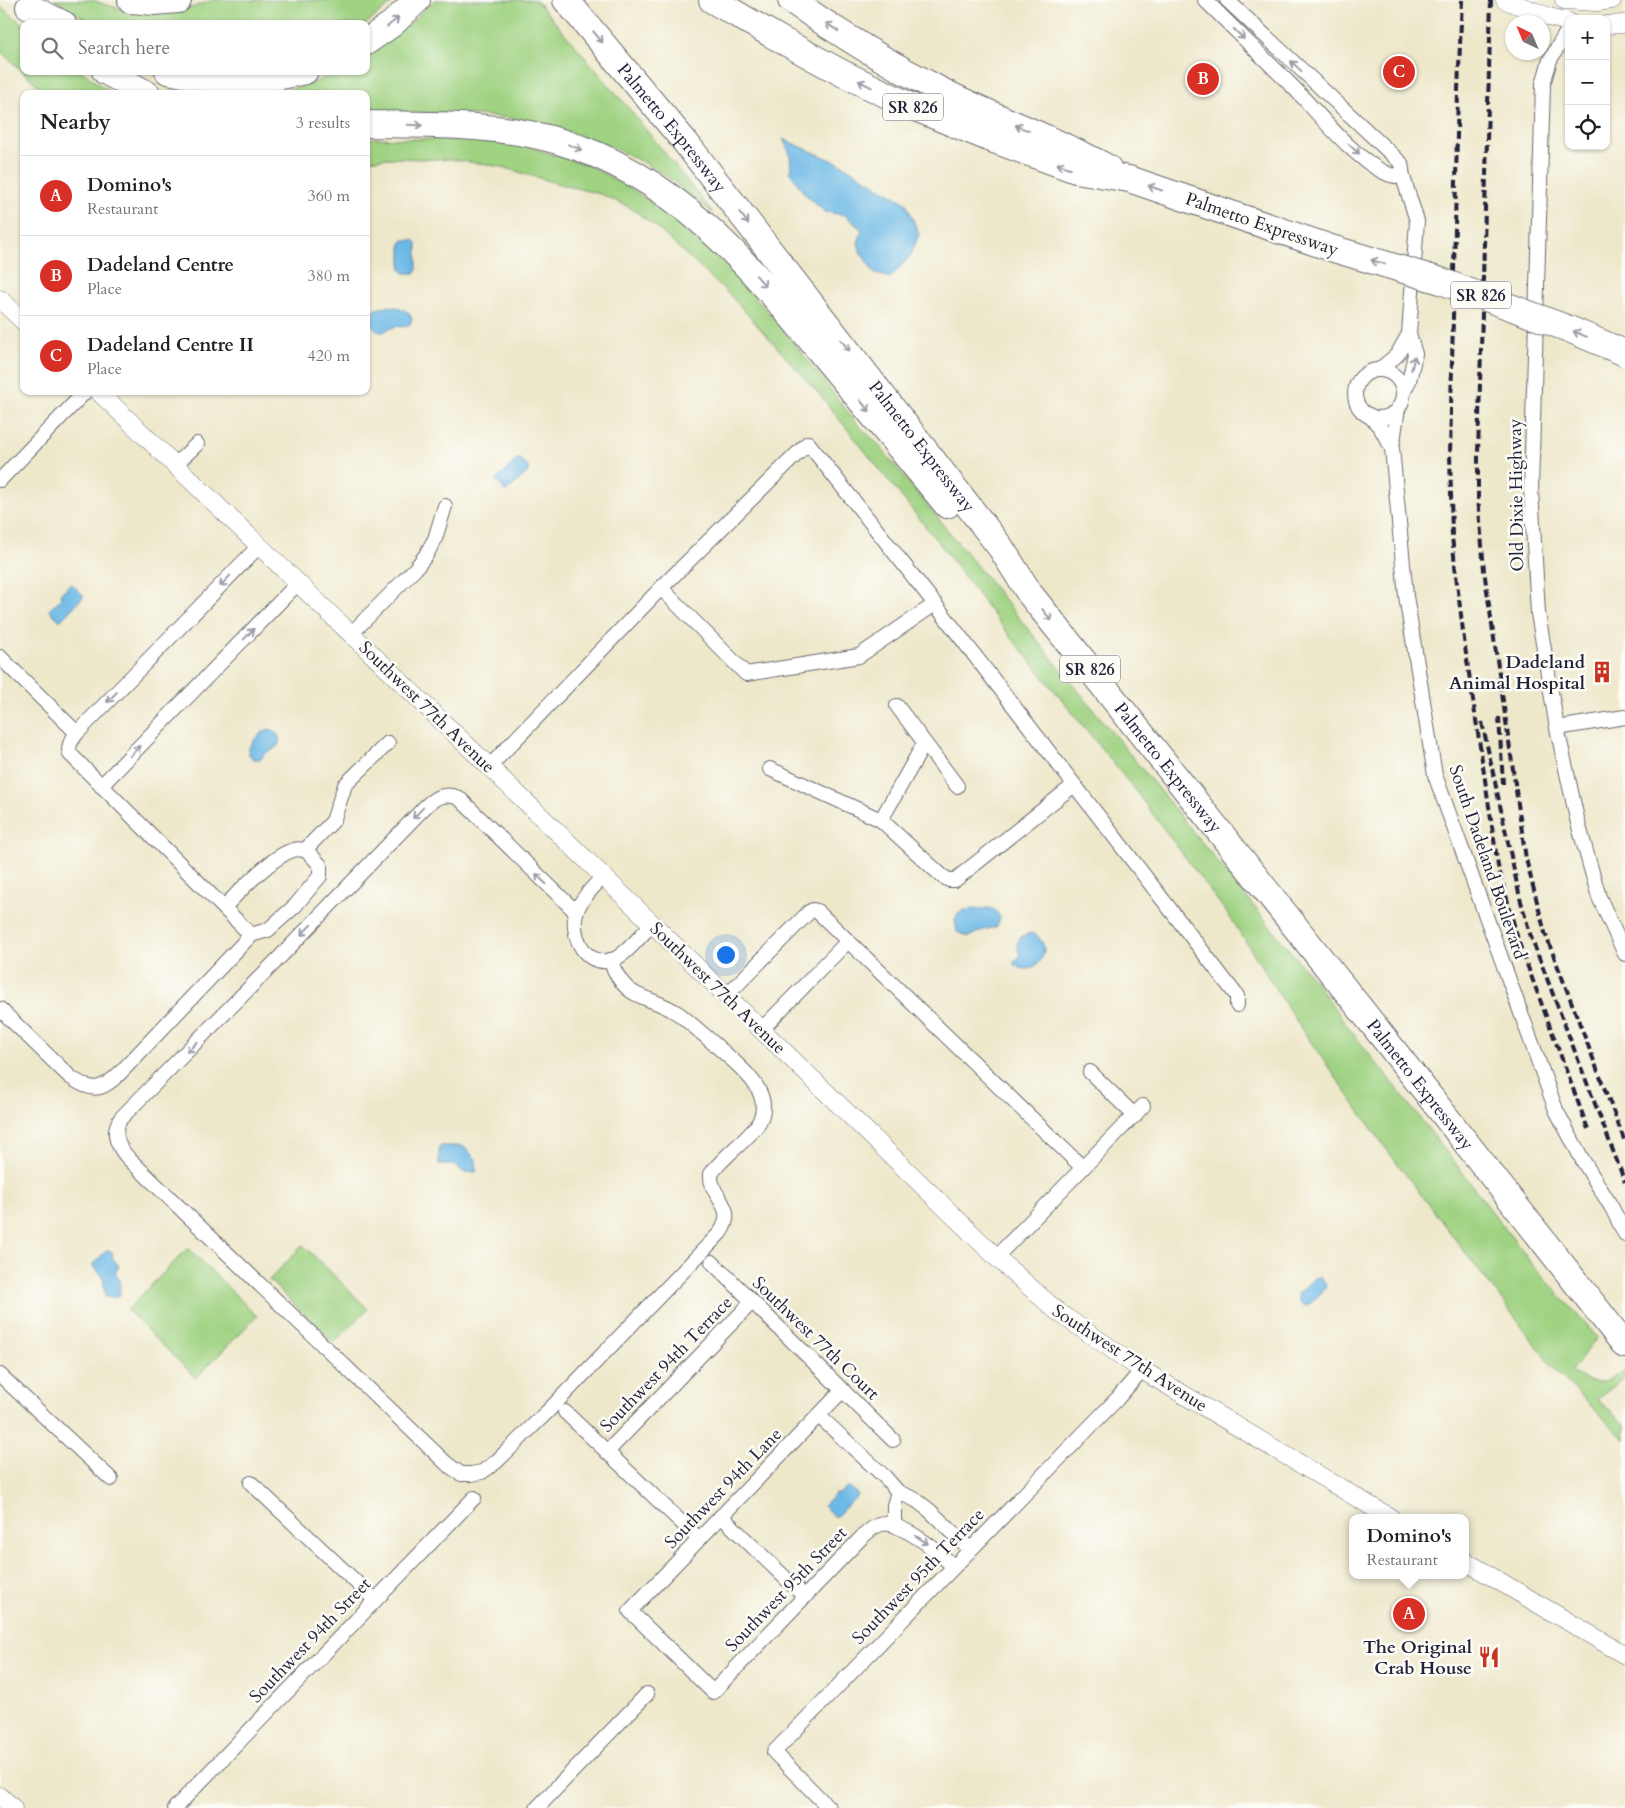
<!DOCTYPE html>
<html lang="en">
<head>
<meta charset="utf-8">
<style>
  :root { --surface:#fff; --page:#f2f2f2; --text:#202124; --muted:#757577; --line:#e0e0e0; --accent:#d93025 }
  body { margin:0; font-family:Cardo,serif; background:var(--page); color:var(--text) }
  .controls { position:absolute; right:15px; top:15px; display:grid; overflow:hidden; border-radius:10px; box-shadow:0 1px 4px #0004 }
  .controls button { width:45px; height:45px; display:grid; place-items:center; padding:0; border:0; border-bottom:1px solid var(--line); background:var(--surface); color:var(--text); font:25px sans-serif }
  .compass { position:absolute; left:1505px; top:15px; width:45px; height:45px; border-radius:50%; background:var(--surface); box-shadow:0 1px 4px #0004; rotate:316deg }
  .you { position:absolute; left:725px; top:954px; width:18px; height:18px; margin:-12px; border:4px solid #fff; border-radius:50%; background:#1a73e8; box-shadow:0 0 0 8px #1a73e833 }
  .badge { display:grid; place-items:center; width:32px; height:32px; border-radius:50%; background:var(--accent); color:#fff; font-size:16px; font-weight:700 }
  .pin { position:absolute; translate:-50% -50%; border:2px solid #fff; box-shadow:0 1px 5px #0006 }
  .popup { position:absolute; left:1349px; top:1514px; width:120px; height:65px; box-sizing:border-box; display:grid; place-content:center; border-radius:10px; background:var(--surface); filter:drop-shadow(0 1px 4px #0005); font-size:16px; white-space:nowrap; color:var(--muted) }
  .popup b { font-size:19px; color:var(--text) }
  .popup::after { content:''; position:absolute; left:50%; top:100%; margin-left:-10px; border:10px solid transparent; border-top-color:var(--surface) }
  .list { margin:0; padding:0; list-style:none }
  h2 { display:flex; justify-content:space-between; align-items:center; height:65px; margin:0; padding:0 20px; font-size:21px }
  h2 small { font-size:16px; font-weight:400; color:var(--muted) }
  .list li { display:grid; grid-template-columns:32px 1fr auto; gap:15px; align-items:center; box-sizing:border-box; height:80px; padding:0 20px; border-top:1px solid var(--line) }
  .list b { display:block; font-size:19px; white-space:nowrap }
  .list p { margin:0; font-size:16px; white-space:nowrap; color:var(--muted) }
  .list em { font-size:16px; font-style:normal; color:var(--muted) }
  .icon { flex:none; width:28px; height:28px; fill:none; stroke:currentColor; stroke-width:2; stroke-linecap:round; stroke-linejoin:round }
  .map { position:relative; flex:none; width:1625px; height:1808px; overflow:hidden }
  .search { position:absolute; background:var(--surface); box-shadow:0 1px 4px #0004; left:20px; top:20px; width:350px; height:55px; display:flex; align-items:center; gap:12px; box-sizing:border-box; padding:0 18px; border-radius:10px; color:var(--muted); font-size:19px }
  .panel { position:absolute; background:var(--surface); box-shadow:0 1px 4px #0004; left:20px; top:90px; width:350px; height:305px; border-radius:10px }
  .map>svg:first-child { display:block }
  .green { fill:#9fd281; stroke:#607a5e }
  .water { fill:#6db9e6; stroke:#486e90 }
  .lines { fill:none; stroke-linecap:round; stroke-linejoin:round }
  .minor-casing { stroke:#69676d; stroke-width:16 }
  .tertiary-casing { stroke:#69676d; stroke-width:19 }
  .motorway-casing { stroke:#69676d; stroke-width:28 }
  .minor { stroke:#fff; stroke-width:14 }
  .tertiary { stroke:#fff; stroke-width:18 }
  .motorway { stroke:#fff; stroke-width:26 }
  .rail { stroke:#22223b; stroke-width:4; stroke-dasharray:8 4; stroke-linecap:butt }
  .motorway-bridge-casing { stroke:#69676d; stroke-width:28; stroke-linecap:butt }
  .motorway-bridge { stroke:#fff; stroke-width:26 }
  .oneway { stroke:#9c9ca7 }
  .labels { text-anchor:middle; stroke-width:5; stroke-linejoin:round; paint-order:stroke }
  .shield { fill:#fdfcf7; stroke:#646373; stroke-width:1 }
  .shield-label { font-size:16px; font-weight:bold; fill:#22223b }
  .street-label { font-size:18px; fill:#22223b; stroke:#fdfcf7 }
  .poi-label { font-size:18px; font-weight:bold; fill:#22223b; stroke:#fdfcf7; text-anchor:end }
</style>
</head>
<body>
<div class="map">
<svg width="1625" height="1808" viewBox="0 0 1625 1808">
  <rect width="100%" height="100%" fill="#fdfcf7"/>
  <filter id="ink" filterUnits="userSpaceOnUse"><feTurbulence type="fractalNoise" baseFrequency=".02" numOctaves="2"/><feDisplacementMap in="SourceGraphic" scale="10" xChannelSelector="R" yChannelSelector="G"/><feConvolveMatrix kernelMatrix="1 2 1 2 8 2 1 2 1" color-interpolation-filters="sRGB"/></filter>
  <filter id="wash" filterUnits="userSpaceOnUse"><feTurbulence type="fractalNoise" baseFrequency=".0096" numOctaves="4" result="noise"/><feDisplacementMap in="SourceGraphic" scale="20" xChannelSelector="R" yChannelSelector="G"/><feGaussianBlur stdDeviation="1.12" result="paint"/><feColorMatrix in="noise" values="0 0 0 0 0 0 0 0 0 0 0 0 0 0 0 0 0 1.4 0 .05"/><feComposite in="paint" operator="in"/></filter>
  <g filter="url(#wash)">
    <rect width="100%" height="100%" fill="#eee8cb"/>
    <g class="green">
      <polygon points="54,0 94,0 106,5 135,12 166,12 194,7 212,0 396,0 366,24 93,24"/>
      <path d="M434 0H536L631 111 713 213 662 173 641 161 616 149 558 128 534 121 480 115 366 111V94H259L290 89 318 81 338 71H366V55C394 38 411 23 434 0Z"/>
      <polygon points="0,6 24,25 24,71 81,71 113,94 47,94 0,51"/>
      <path d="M366 138 480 140 523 145 590 166 629 187 698 236 729 267 783 329 858 425 876 442 1316 983 1355 1036 1459 1168 1532 1264 1597 1337 1571 1371C1588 1387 1608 1383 1625 1370V1378L1597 1399 1625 1425V1440L1555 1370 1387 1150 1298 1024 1232 920 1131 785 998 621 942 547 819 394 730 295 655 226 629 207 600 194 559 184 502 167 455 160 389 158 366 160Z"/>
      <polygon points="303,1245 368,1309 334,1343 269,1280"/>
      <polygon points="188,1248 257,1316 196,1378 127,1310"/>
    </g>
    <g class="water">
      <polygon points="783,139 841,164 906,203 919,234 911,255 890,278 875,274 861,253 858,243 862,230 845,215 825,212 804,193 791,174 790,154"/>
      <polygon points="404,240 414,240 417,243 417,270 415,273 404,273 401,269 401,243"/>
      <path d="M390 306 400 308 409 313 412 319 410 324C404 329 401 325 394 327 384 330 382 337 372 326L371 315 376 309Z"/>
      <polygon points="517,459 520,459 528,467 528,472 506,492 496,480"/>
      <polygon points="71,583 84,596 60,621 49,610 61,598 60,594"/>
      <path d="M270 729C279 732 284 743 274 749 273 750 267 752 266 752 264 754 263 757 261 759H253L248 753C248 744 261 731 270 729Z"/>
      <path d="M987 908C998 908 1003 918 996 927L983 930 968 937 957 932 955 920C960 905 974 911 987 908Z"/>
      <path d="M1032 933C1059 945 1034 984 1013 963L1021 955C1016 948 1016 942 1022 936Z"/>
      <polygon points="439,1146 463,1146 476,1159 476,1172 463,1172 455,1165 439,1165"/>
      <polygon points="107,1250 109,1250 113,1253 112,1257 119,1266 115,1273 119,1279 120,1295 117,1297 105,1297 103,1277 93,1266 93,1264"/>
      <polygon points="1319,1277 1325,1283 1326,1288 1309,1305 1304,1306 1299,1302 1298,1294 1314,1278"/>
      <polygon points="848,1486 858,1495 837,1516 834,1516 823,1506 835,1494 839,1494"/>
    </g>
  </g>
  <g filter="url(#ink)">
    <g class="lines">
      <g class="minor-casing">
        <g id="minor">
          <path d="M1205 0C1235 30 1265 59 1295 89 1319 114 1356 161 1388 174 1392 176 1398 176 1403 177"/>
          <polyline points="1227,0 1401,163 1403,177 1417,221 1409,334 1415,354 1409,381 1403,393"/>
          <polyline points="1569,28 1550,60 1543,84 1531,489 1538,613 1557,728 1578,823 1599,897 1625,954"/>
          <polyline points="1379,370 1397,355 1409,334"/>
          <circle cx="1379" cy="394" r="24"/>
          <polyline points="1398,408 1392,448 1406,596 1435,775 1556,1110 1582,1159 1612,1208 1625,1234"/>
          <polyline points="1369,415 1380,427 1392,448"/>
          <polyline points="175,465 197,444"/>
          <polyline points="0,480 86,391"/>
          <polyline points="661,588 746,674 859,656 935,604"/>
          <polyline points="351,634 416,568 426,555 435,539 445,506"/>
          <polyline points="0,657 77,733"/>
          <polyline points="897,706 957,786"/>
          <polyline points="1557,728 1625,717"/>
          <polyline points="489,767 661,588 808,443 935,604 1237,996 1237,1005"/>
          <polyline points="770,769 881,820 942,876 949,880 955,880 1074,785"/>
          <polyline points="101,786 298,583"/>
          <polyline points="881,820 924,744"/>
          <polyline points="305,850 333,821 345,785 388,743"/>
          <path d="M603 876C594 887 582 897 577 910 569 931 583 968 612 960 625 956 642 934 652 924"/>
          <path d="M224 907C238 894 285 839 306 851 311 854 316 861 320 865V876L295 906 268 930 251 935"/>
          <path d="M576 912 459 798C443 791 432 799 421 811L279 958 121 1118C110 1134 119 1149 131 1161L447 1464 461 1474H471L482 1472 496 1462 550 1409 720 1233C739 1206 709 1198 711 1174 723 1156 743 1144 756 1127 779 1095 740 1067 720 1049 706 1037 693 1025 679 1014 645 992 627 1004 610 960"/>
          <polyline points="726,996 809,912 813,910 817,911 1083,1168"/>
          <path d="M0 1009 70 1077C93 1093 102 1091 121 1072L251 935 70 754C67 745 72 740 77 733L259 546"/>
          <polyline points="761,1030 848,941"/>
          <polyline points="1090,1072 1135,1116"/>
          <polyline points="996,1257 1143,1106"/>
          <polyline points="712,1262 893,1440"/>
          <polyline points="0,1375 111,1479"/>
          <path d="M843 1390 630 1611 713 1692 861 1538C871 1529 880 1520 894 1525"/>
          <polyline points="565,1412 699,1539"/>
          <polyline points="819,1416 885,1477 898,1492 916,1500 929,1510 970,1549"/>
          <polyline points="607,1452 752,1302"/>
          <polyline points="251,1483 375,1600"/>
          <path d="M898 1492 894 1505V1525C917 1535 935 1548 953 1566"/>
          <polyline points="721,1516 805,1597"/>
          <polyline points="175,1808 474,1498"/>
          <polyline points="537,1808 647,1694"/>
          <polyline points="829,1808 774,1752 1117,1399 1142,1370"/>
        </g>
      </g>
      <g class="tertiary-casing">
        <g id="tertiary">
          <polyline points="1505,0 1549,17 1569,22"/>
          <polyline points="1564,0 1596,2 1612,0"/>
          <polyline points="1606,25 1625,24"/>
          <polyline points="0,299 24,322"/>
          <polyline points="98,391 603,876 996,1257 1058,1312 1142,1370 1391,1518"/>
          <polyline points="1465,1561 1625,1655"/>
          <polyline points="0,1796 13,1808"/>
        </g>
      </g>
      <g class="motorway-casing">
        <g id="motorway">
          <polyline points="131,0 154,2 178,0"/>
          <path id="s1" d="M566 0 686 143 1001 548 1030 594 1383 1037 1625 1345"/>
          <polyline points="712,0 783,41 840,72 906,104 986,137 1076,170 1129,179 1334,249"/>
          <path d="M791 0C838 33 887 63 938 89 994 118 1053 138 1108 168"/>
          <polyline points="29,7 63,24"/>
          <polyline points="366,42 392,24 417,0"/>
          <polyline points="105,71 147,94"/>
          <polyline points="168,71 223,82 272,78 305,71"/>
          <path d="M366 124C430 125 496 123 558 141 676 175 749 265 824 356 865 406 906 455 947 505"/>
        </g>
      </g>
      <use href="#minor" class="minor"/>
      <use href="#tertiary" class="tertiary"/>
      <use href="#motorway" class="motorway"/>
      <g class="rail">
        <polyline points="1462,0 1458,89 1450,454 1452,536 1456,575 1465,647 1498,866 1519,943 1588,1129"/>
        <polyline points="1491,0 1478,453 1478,497 1484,570 1526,859 1545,933 1625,1142"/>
        <polyline points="1499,717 1503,784"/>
        <polyline points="1482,722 1520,898 1531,937 1625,1182"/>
      </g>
      <g class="motorway-bridge-casing">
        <polyline id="motorway-bridge" points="1334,249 1441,281 1569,329 1625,353"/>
      </g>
      <use href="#motorway-bridge" class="motorway-bridge"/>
    </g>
    <defs><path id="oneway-shaft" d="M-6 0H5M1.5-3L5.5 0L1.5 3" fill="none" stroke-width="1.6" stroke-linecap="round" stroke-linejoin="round" transform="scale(1.25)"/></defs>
    <g class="oneway">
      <use href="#oneway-shaft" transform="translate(393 22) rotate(-40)"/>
      <use href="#oneway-shaft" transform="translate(832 27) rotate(-147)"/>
      <use href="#oneway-shaft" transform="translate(1239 34) rotate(45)"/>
      <use href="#oneway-shaft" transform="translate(598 37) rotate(50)"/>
      <use href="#oneway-shaft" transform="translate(1296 66) rotate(-137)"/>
      <use href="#oneway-shaft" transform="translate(865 84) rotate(-154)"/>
      <use href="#oneway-shaft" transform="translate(415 125) rotate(2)"/>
      <use href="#oneway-shaft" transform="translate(1022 128) rotate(-157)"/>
      <use href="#oneway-shaft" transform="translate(575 147) rotate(21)"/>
      <use href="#oneway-shaft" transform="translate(1354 149) rotate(42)"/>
      <use href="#oneway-shaft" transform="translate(1064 166) rotate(-161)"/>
      <use href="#oneway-shaft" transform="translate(1155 188) rotate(-161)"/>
      <use href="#oneway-shaft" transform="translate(744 218) rotate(52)"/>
      <use href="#oneway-shaft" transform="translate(1378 262) rotate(-163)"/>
      <use href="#oneway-shaft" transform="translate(761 281) rotate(49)"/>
      <use href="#oneway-shaft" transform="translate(1580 334) rotate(-157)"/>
      <use href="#oneway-shaft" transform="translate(845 345) rotate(52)"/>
      <use href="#oneway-shaft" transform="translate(1413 363) rotate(-77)"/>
      <use href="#oneway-shaft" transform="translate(865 406) rotate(50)"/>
      <use href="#oneway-shaft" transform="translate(225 581) rotate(134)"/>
      <use href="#oneway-shaft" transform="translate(1047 615) rotate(51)"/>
      <use href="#oneway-shaft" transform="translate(249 634) rotate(-46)"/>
      <use href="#oneway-shaft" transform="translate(112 697) rotate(134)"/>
      <use href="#oneway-shaft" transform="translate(135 751) rotate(-46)"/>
      <use href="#oneway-shaft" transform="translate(418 813) rotate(134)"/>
      <use href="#oneway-shaft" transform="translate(541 879) rotate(-136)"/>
      <use href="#oneway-shaft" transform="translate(306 930) rotate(134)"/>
      <use href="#oneway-shaft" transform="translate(192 1047) rotate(135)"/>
      <use href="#oneway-shaft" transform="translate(922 1540) rotate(33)"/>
    </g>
  </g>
  <defs>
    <g id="building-bare" transform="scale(1.725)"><path d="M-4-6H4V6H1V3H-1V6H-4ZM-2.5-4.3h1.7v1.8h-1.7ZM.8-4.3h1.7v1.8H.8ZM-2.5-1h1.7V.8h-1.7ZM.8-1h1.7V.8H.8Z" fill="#c8321e" stroke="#fdfcf7" stroke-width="2.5" paint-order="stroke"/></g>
    <g id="restaurant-bare" transform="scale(1.725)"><path d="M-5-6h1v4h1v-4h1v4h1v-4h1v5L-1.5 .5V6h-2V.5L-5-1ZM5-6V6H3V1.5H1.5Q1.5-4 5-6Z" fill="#c8321e" stroke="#fdfcf7" stroke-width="2.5" paint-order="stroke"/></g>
  </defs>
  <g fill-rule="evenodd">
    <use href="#building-bare" x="1602" y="672"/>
    <use href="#restaurant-bare" x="1489" y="1657"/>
  </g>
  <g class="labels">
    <g class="shield">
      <rect x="883" y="93.5" width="60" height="27" rx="4"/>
      <rect x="1451" y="281.5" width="60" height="27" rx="4"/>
      <rect x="1060" y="655.5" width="60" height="27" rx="4"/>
    </g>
    <g class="shield-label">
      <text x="913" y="113">SR 826</text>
      <text x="1481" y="301">SR 826</text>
      <text x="1090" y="675">SR 826</text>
    </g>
    <g class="street-label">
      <text dy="6" stroke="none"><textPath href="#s1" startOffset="166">Palmetto Expressway</textPath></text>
      <text transform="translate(1262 224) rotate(19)" y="6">Palmetto Expressway</text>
      <text dy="6" stroke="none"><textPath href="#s1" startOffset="571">Palmetto Expressway</textPath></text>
      <text transform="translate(1516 495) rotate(-91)" y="6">Old Dixie Highway</text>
      <text transform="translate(427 707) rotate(44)" y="6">Southwest 77th Avenue</text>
      <text dy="6" stroke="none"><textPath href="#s1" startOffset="976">Palmetto Expressway</textPath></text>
      <text transform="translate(1488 862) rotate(71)" y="6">South Dadeland Boulevard</text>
      <text transform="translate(718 988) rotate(44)" y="6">Southwest 77th Avenue</text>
      <text dy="6" stroke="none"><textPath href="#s1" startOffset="1381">Palmetto Expressway</textPath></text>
      <text transform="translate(816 1338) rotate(44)" y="6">Southwest 77th Court</text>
      <text transform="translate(1130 1358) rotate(33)" y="6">Southwest 77th Avenue</text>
      <text transform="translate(666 1364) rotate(-46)" y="6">Southwest 94th Terrace</text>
      <text transform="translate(723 1488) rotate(-46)" y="6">Southwest 94th Lane</text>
      <text transform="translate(918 1576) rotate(-46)" y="6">Southwest 95th Terrace</text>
      <text transform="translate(786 1589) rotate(-46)" y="6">Southwest 95th Street</text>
      <text transform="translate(310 1640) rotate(-46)" y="6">Southwest 94th Street</text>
    </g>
    <g class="poi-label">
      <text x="1585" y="668">Dadeland<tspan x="1585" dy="21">Animal Hospital</tspan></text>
      <text x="1472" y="1653">The Original<tspan x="1472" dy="21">Crab House</tspan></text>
    </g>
  </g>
</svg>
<div class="controls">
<button>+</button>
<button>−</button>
<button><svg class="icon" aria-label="locate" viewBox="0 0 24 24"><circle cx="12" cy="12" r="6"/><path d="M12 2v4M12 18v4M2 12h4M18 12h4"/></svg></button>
</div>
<svg class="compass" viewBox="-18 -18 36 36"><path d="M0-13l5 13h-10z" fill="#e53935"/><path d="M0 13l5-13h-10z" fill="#757577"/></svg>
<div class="you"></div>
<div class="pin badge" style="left:1409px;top:1614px">A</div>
<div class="popup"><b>Domino's</b>Restaurant</div>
<div class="pin badge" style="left:1203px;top:79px">B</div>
<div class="pin badge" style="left:1399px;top:72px">C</div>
<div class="search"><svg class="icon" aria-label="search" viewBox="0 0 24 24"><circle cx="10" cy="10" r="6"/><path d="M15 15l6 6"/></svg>Search here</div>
<section class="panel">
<h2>Nearby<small>3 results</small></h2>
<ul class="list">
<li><span class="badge">A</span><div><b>Domino's</b><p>Restaurant</p></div><em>360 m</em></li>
<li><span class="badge">B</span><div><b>Dadeland Centre</b><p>Place</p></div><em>380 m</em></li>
<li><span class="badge">C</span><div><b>Dadeland Centre II</b><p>Place</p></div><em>420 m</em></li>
</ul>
</section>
</div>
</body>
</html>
